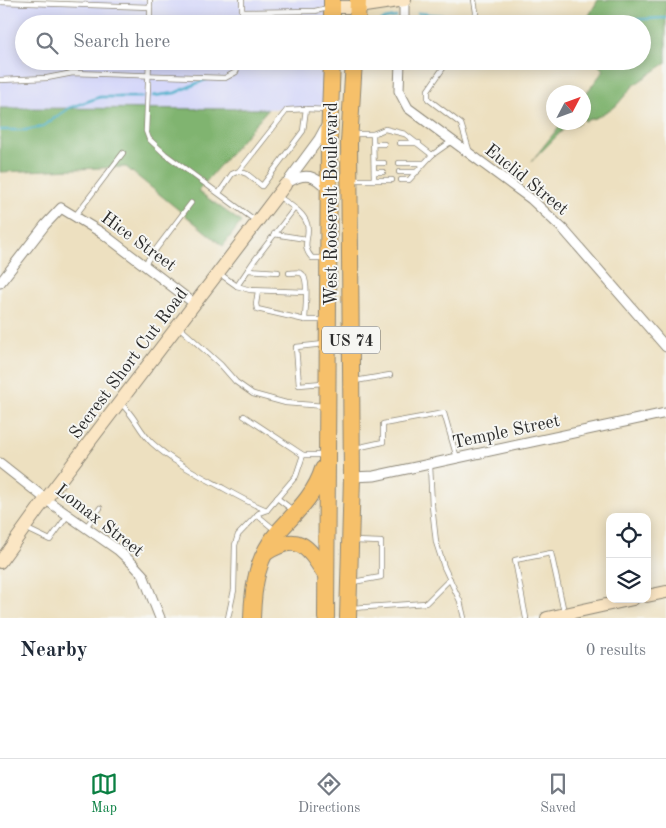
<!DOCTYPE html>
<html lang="en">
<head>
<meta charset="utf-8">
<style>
  :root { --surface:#fff; --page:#f2f2f3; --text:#1f2937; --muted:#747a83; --line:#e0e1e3; --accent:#0b8043 }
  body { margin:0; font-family:"Old Standard TT",serif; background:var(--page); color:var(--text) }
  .controls { position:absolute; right:15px; bottom:15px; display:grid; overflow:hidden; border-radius:10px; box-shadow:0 2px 12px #0003 }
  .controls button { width:45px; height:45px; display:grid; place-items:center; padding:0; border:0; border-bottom:1px solid var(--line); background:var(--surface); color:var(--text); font:25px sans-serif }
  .compass { position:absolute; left:546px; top:85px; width:45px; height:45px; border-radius:50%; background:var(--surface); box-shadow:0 2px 12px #0003; rotate:49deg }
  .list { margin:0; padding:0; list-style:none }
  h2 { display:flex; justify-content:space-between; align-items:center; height:65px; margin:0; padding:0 20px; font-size:21px }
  h2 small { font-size:16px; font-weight:400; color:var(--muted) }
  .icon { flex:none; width:28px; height:28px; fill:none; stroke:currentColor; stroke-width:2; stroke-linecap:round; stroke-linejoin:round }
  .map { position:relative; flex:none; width:666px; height:618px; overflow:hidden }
  .search { position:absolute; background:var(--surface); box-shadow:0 2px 12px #0003; left:15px; right:15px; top:15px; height:55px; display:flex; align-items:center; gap:12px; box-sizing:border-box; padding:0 18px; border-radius:28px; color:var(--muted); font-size:19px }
  .sheet { height:140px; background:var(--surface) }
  nav { display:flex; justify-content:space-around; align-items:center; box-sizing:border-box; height:70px; border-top:1px solid var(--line); background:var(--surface); font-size:14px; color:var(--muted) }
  nav a { display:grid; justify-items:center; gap:2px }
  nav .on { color:var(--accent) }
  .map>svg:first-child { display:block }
  .built { fill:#d6d8f9 }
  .forest { fill:#80b46f; stroke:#56704d }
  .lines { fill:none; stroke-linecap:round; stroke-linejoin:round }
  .stream { stroke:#4bb1ca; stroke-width:2.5 }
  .lane-casing { stroke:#8c8676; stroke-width:6 }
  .street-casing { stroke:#8c8676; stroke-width:11 }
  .secondary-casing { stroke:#8c8676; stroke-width:14 }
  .highway-casing { stroke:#8c8676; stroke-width:18 }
  .lane { stroke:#fff; stroke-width:4.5 }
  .street { stroke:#fff; stroke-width:9 }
  .secondary { stroke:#fbe6c4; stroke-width:12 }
  .highway { stroke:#f6c06b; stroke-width:16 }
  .labels { text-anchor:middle; stroke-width:4; stroke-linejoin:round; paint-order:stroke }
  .shield { fill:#f6f6f2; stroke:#686867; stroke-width:1 }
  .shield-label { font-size:16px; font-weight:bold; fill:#2b2b2b }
  .street-label { font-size:18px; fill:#2b2b2b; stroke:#f6f6f2 }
</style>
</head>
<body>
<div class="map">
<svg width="666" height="618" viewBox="0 0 666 618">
  <rect width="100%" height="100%" fill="#f6f6f2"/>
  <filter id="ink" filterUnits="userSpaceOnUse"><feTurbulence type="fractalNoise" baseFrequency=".02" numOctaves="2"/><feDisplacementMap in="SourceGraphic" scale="10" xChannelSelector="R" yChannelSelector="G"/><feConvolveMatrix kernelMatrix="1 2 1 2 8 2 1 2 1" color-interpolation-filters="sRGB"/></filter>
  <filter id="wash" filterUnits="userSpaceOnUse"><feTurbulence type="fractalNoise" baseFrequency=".0096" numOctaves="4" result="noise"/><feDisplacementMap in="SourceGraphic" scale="20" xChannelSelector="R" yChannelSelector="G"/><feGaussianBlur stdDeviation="1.12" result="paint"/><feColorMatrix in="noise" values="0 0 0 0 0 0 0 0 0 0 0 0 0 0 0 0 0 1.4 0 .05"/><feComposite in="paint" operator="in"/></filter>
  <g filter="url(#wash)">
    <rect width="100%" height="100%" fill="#ede0c0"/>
    <polygon class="built" points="0,0 330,0 330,24 24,24 24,61 330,61 330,109 0,108"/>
    <g class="forest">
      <polygon points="598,0 666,0 666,63 634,85 616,106 595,118 584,121 584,96 604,70 593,61 642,61 642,24 584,24"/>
      <polygon points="0,108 268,109 198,191 241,222 223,246 126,167 0,172"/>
      <polygon points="562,123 580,123 566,127 531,162"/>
    </g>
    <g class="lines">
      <g class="stream">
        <polyline points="418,13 472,18"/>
        <polyline points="482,18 559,23 666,18"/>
        <polyline points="377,24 385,19 396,17"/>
        <polyline points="153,96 175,93 207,79"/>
        <polyline points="0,130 26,130 42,127 69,108 100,97 142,97"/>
      </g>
    </g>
  </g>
  <g filter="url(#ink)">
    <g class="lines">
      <g class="lane-casing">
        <g id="lane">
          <polyline points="474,0 476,12 475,24"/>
          <polyline points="0,2 150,7"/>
          <polyline points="242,12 315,11 328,8"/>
          <polyline points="150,24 150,0"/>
          <polyline points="242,24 242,0"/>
          <polyline points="275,24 279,24"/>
          <polyline points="149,61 146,131 149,139 165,154 256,221"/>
          <polyline points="258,61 262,61"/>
          <polyline points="448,61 428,90 428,99 461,124 470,153"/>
          <polyline points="0,80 47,78 73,73 225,78 236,72 240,61"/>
          <polyline points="306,109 327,110"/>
          <polyline points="373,134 385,129 405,134 432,155 452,141"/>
          <polyline points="400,143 419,143"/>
          <polyline points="374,144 384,144"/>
          <polyline points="374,163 384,163"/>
          <polyline points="399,163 424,163"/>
          <polyline points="374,172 383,172"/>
          <polyline points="399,172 417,172"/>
          <polyline points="353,180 374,180 373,134 353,134"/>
          <polyline points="374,180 392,180"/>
          <polyline points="401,180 409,180 432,155"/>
          <polyline points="219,193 232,174 239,171 287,110 306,109 303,131 262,186 247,174 239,171"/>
          <path d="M278 196C287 203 304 212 307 224 311 236 300 245 312 258H325"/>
          <polyline points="294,209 254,261 237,286 250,290 306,292"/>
          <polyline points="75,216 123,153"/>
          <polyline points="274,234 306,239"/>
          <polyline points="144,265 191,203"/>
          <polyline points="248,270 278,272"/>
          <path d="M289 273C292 273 298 272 301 273 310 277 305 311 305 320H325"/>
          <polyline points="220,274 237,286"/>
          <polyline points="258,291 256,304 257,309 305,320"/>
          <polyline points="179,327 221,365 236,382 253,394 286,403 324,406"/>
          <polyline points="355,381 390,375"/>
          <polyline points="323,383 299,385 296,347 324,344"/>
          <path d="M121 404C134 414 139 431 152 443 173 462 197 474 223 488 237 496 251 504 267 510"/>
          <polyline points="244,416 303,455 323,455"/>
          <polyline points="356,448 383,442 383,424 444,413 457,458"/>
          <polyline points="430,465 432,506 436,542 444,567 460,601 464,618"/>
          <polyline points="277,498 294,511"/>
          <polyline points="257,515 275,530"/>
          <polyline points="86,527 100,508"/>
          <polyline points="25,528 50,540 68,515"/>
          <polyline points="353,582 381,577 381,542 354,541"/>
          <polyline points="352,608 426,603 450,579"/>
          <polyline points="228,618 234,590 235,545 238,535 259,513 267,510 296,476 303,455"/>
          <polyline points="526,618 515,560 551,553 564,612"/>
        </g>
      </g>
      <g class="street-casing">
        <g id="street">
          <polyline points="404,24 404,0"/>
          <polyline points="400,61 399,91 408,108 531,199 564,230 666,347"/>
          <path d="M289 182C305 172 315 175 327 189"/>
          <polyline points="285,185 319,139 326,126"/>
          <polyline points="0,283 45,225 61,208 102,233 195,304"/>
          <polyline points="0,463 52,504 118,550 133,564 143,575 160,618"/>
          <polyline points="352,477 374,476 666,413"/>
        </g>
      </g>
      <g class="secondary-casing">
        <g id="secondary">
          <polyline points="332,7 358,7 405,0"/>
          <polyline points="0,562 39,508 285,185"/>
          <polyline points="647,596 666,592"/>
          <polyline points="547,618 633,599"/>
        </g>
      </g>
      <g class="highway-casing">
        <g id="highway">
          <polyline points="332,24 332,0"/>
          <polyline points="357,24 358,0"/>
          <path d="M265 553C299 531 308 547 326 575"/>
          <path d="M252 618C253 586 257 556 279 531 296 512 315 495 323 469"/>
          <polyline points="326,618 329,140 332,61"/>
          <polyline points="348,618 352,477 349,143 354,61"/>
        </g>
      </g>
      <use href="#lane" class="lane"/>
      <use href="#street" class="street"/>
      <use href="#secondary" class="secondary"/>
      <use href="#highway" class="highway"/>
    </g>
  </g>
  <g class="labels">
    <rect class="shield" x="322" y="326.5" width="58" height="27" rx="4"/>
    <g class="shield-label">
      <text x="351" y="346">US 74</text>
    </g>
    <g class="street-label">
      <text transform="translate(527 179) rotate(39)" y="6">Euclid Street</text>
      <text transform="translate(331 204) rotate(-90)" y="6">West Roosevelt Boulevard</text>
      <text transform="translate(139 241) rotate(36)" y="6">Hice Street</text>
      <text transform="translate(128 363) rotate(-53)" y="6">Secrest Short Cut Road</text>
      <text transform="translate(506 431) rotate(-12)" y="6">Temple Street</text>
      <text transform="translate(100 520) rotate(38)" y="6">Lomax Street</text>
    </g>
  </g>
</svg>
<div class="controls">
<button><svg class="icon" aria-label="locate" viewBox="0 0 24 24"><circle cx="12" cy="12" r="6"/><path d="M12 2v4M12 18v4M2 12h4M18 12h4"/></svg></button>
<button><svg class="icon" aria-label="layers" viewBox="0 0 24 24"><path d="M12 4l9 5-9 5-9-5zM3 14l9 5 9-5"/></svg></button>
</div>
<svg class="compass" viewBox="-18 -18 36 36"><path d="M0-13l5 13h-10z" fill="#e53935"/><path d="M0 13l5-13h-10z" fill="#747a83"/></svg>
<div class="search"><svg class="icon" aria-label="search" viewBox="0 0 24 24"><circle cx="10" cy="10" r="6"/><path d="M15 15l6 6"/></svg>Search here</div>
</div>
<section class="sheet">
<h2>Nearby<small>0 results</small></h2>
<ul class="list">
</ul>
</section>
<nav>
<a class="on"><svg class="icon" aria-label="map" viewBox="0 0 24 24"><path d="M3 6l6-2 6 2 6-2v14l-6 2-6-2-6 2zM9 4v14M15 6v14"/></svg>Map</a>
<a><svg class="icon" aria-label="directions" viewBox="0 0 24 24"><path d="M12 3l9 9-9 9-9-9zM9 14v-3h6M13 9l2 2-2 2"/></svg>Directions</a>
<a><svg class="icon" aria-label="saved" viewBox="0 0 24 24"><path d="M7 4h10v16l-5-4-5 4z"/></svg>Saved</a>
</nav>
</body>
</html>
